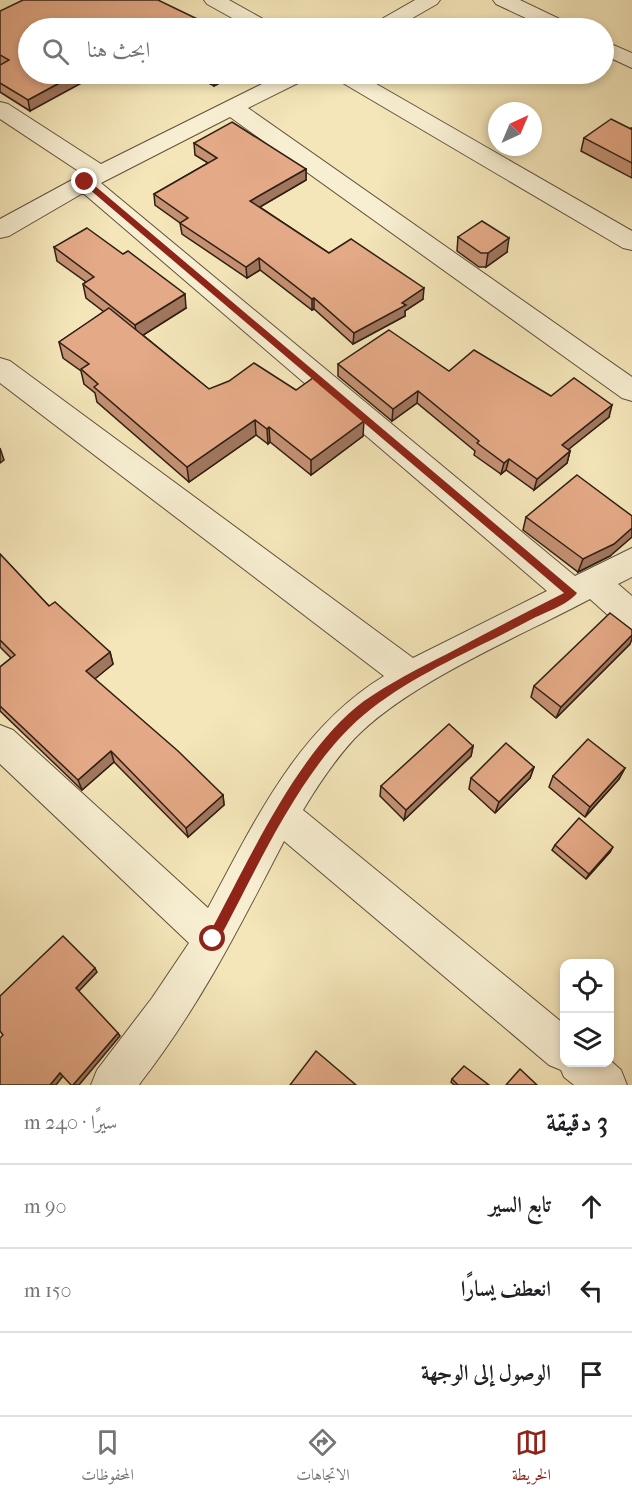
<!DOCTYPE html>
<html lang="ar">
<head>
<meta charset="utf-8">
<style>
  :root { --surface:#fff; --page:#f2f2f2; --text:#202124; --muted:#757577; --line:#e0e0e0; --accent:#8f2418 }
  body { margin:0; font-family:"IM FELL French Canon",Amiri,serif; background:var(--page); color:var(--text); direction:rtl }
  .controls { position:absolute; right:18px; bottom:18px; display:grid; overflow:hidden; border-radius:12px; box-shadow:0 3px 9px #0003 }
  .controls button { width:54px; height:54px; display:grid; place-items:center; padding:0; border:0; border-bottom:2px solid var(--line); background:var(--surface); color:var(--text); font:30px sans-serif }
  .compass { position:absolute; left:488px; top:102px; width:54px; height:54px; border-radius:50%; background:var(--surface); box-shadow:0 3px 9px #0003; rotate:44deg }
  .stop { position:absolute; width:18px; height:18px; margin:-14px; border:4px solid #8f2418; border-radius:50%; background:#fff }
  .stop.end { background:#8f2418; border-color:#fff; box-shadow:0 2px 6px #0008 }
  .list { margin:0; padding:0; list-style:none }
  h2 { display:flex; justify-content:space-between; align-items:center; height:78px; margin:0; padding:0 24px; font-size:26px }
  h2 small { font-size:20px; font-weight:400; color:var(--muted) }
  .list li { display:grid; grid-template-columns:39px 1fr auto; gap:18px; align-items:center; box-sizing:border-box; height:84px; padding:0 24px; border-top:2px solid var(--line) }
  .list b { display:block; font-size:22px; white-space:nowrap }
  .list em { font-size:20px; font-style:normal; color:var(--muted) }
  .icon { flex:none; width:33px; height:33px; fill:none; stroke:currentColor; stroke-width:2; stroke-linecap:round; stroke-linejoin:round }
  .map { position:relative; flex:none; width:632px; height:1085px; overflow:hidden; direction:ltr }
  .search { position:absolute; background:var(--surface); box-shadow:0 3px 9px #0003; left:18px; right:18px; top:18px; height:66px; display:flex; align-items:center; gap:15px; box-sizing:border-box; padding:0 21px; border-radius:33px; color:var(--muted); font-size:22px }
  .sheet { height:330px; background:var(--surface) }
  nav { display:flex; justify-content:space-around; align-items:center; box-sizing:border-box; height:84px; border-top:2px solid var(--line); background:var(--surface); font-size:16px; color:var(--muted) }
  nav a { display:grid; justify-items:center; gap:3px }
  nav .on { color:var(--accent) }
  .map>svg:first-child { display:block }
  .lines { fill:none; stroke-linecap:round; stroke-linejoin:round }
  .street-casing { stroke:#61513c; stroke-width:2 }
  .street { fill:#f8efd2; fill-rule:evenodd }
  .wall { fill:#c49173; stroke:#301f13; stroke-width:1.5 }
  .shaded-wall { fill:#a0765e; stroke:#301f13; stroke-width:1.5 }
  .building { fill:#e4a986; stroke:#301f13; stroke-width:1.5 }
  .route { fill:#8f2418 }
</style>
</head>
<body>
<div class="map">
<svg width="632" height="1085" viewBox="0 0 632 1085">
  <rect width="100%" height="100%" fill="#f4e6b9"/>
  <filter id="stains"><feTurbulence type="fractalNoise" baseFrequency=".00333" numOctaves="4"/><feColorMatrix values="0 0 0 0 .2 0 0 0 0 .09 0 0 0 0 .02 0 0 0 .5 -.17"/></filter>
  <radialGradient id="worn" r=".72"><stop offset=".6" stop-color="#630" stop-opacity="0"/><stop offset="1" stop-color="#630" stop-opacity=".3"/></radialGradient>
  <g class="lines">
    <g class="street-casing">
      <g id="street">
        <polygon points="204,0 229,0 272,24 276,28 250,28 207,4"/>
        <polygon points="415,0 440,0 437,4 395,28 369,28 373,24"/>
        <polygon points="493,0 520,0 570,24 574,28 547,28 496,4"/>
        <polygon points="604,41 632,53 632,68 604,55"/>
        <path d="M282 74H309L306 79 248 108 632 377V401L622 398 230 117 101 183 575 576 632 548V577L618 584 632 596V630L620 626 590 599C519 637 409 682 354 739 334 761 318 785 303 810L564 1024V1062H610V1060L621 1070 627 1085H574L564 1077 561 1070 549 1065 284 841C239 928 201 1004 141 1082L139 1085H91L97 1070 152 998 189 943 0 764V725L13 730 208 908C255 821 297 729 384 676L0 383V358L10 361 413 658 547 591 83 193 9 236 0 238V219L83 174 0 119V102L8 104 101 164Z"/>
        <polygon points="333,74 359,74 632,231 632,250 623,248 336,79"/>
      </g>
    </g>
    <use href="#street" class="street"/>
  </g>
  <g class="wall">
    <polygon points="0,11 28,28 30,111 0,92"/>
    <polygon points="191,74 236,74 214,86"/>
    <polygon points="632,128 632,178 581,151 584,138"/>
    <polygon points="194,143 306,169 306,180 260,207 329,253 423,299 405,311 405,316 353,344 314,309 312,310 260,270 247,278 182,234 180,223 155,205 154,194 208,163 195,155"/>
    <polygon points="458,237 507,252 486,267 479,267 457,251"/>
    <polygon points="54,247 186,308 143,335 209,389 363,436 311,475 270,442 268,444 256,435 189,482 97,402 95,393 84,384 81,371 63,358 59,342 104,312 86,298 83,284 86,282 57,261"/>
    <polygon points="338,364 449,371 609,417 568,449 570,451 567,463 534,490 506,470 501,474 474,455 475,451 417,403 392,421 338,376"/>
    <polygon points="526,517 610,556 578,572 523,530"/>
    <polygon points="0,554 49,606 110,652 113,664 94,679 223,795 224,805 188,837 114,762 82,790 0,711 0,667 11,658 0,647"/>
    <polygon points="630,644 556,718 531,697 534,686"/>
    <polygon points="473,746 471,756 404,820 380,796 381,786"/>
    <polygon points="534,767 530,778 495,813 469,789 471,778"/>
    <polygon points="625,768 619,779 585,817 549,787 553,776"/>
    <polygon points="555,845 610,852 586,879 552,850"/>
    <polygon points="452,1079 489,1085 454,1085 451,1082"/>
  </g>
  <g class="shaded-wall">
    <polygon points="76,74 98,74 30,111 28,100"/>
    <polygon points="216,74 236,74 214,86 213,75"/>
    <polygon points="306,169 306,180 251,212 250,201"/>
    <polygon points="509,238 507,252 486,267 488,253"/>
    <polygon points="259,258 260,270 247,278 246,267"/>
    <polygon points="424,288 423,299 405,311 405,316 353,344 354,333"/>
    <polygon points="185,294 186,308 137,339 135,325"/>
    <polygon points="314,298 314,309 312,310 312,299"/>
    <polygon points="418,391 417,403 392,421 393,409"/>
    <polygon points="612,405 609,417 559,457 562,445"/>
    <polygon points="255,420 256,435 189,482 187,467"/>
    <polygon points="364,421 363,436 311,475 311,460"/>
    <polygon points="269,427 270,442 268,444 267,429"/>
    <polygon points="0,448 4,460 0,463"/>
    <polygon points="570,451 567,463 534,490 537,479"/>
    <polygon points="509,459 506,470 501,474 504,463"/>
    <polygon points="632,528 632,537 610,556 578,572 583,559"/>
    <polygon points="632,635 632,639 630,644 556,718 561,707"/>
    <polygon points="110,652 113,664 90,683 86,671"/>
    <polygon points="473,746 471,756 404,820 406,810"/>
    <polygon points="111,751 114,762 82,790 78,780"/>
    <polygon points="534,767 530,778 495,813 499,802"/>
    <polygon points="625,768 619,779 585,817 590,807"/>
    <polygon points="223,795 224,805 188,837 186,828"/>
    <polygon points="613,847 610,852 586,879 589,874"/>
    <polygon points="95,968 97,972 78,992 76,988"/>
    <polygon points="118,1033 120,1036 79,1085 73,1085"/>
    <polygon points="60,1073 63,1076 56,1085 50,1085"/>
  </g>
  <g class="building">
    <polygon points="23,0 158,0 216,28 28,28 28,74 76,74 28,100 0,83 0,65 9,60 0,55 0,11"/>
    <polygon points="611,119 631,129 632,128 632,163 584,138"/>
    <polygon points="232,122 306,169 250,201 329,253 351,239 424,288 402,303 406,305 354,333 314,298 312,299 259,258 246,267 180,223 188,218 154,194 217,158 194,143"/>
    <polygon points="482,221 509,238 488,253 481,253 458,237"/>
    <polygon points="87,228 123,254 128,251 185,294 135,325 83,284 94,277 54,247"/>
    <polygon points="109,308 209,389 229,381 254,363 296,390 313,378 364,421 311,460 269,427 267,429 255,420 187,467 94,387 98,384 81,369 89,364 59,342"/>
    <polygon points="389,330 449,371 474,350 551,396 574,378 612,405 562,445 570,451 537,479 509,459 504,463 477,443 479,441 418,391 393,409 338,364"/>
    <polygon points="577,475 632,516 632,528 614,544 583,559 526,517"/>
    <polygon points="0,554 49,606 55,602 110,652 86,671 178,751 223,795 186,828 111,751 78,780 0,706 0,667 15,655 0,640"/>
    <polygon points="610,613 632,630 632,635 561,707 534,686"/>
    <polygon points="449,724 473,746 406,810 381,786"/>
    <polygon points="588,739 625,768 590,807 553,776"/>
    <polygon points="506,743 534,767 499,802 471,778"/>
    <polygon points="579,818 613,847 589,874 555,845"/>
    <polygon points="63,936 95,968 76,988 118,1033 73,1085 71,1085 60,1073 50,1085 0,1085 0,1038 3,1035 0,1031 0,996"/>
    <polygon points="316,1051 356,1085 290,1085"/>
    <polygon points="464,1066 489,1085 458,1085 452,1079"/>
    <polygon points="520,1069 537,1085 506,1085"/>
  </g>
  <path class="route" d="M82 180H88L577 593C568 605 543 613 530 620 478 648 418 672 371 709 303 761 258 868 217 943L213 945 207 939 209 934C249 861 297 751 364 701 390 683 419 668 447 654 486 633 525 613 564 593L82 183Z"/>
  <rect width="100%" height="100%" filter="url(#stains)"/>
  <rect width="100%" height="100%" fill="url(#worn)"/>
</svg>
<div class="controls">
<button><svg class="icon" aria-label="locate" viewBox="0 0 24 24"><circle cx="12" cy="12" r="6"/><path d="M12 2v4M12 18v4M2 12h4M18 12h4"/></svg></button>
<button><svg class="icon" aria-label="layers" viewBox="0 0 24 24"><path d="M12 4l9 5-9 5-9-5zM3 14l9 5 9-5"/></svg></button>
</div>
<svg class="compass" viewBox="-18 -18 36 36"><path d="M0-13l5 13h-10z" fill="#e53935"/><path d="M0 13l5-13h-10z" fill="#757577"/></svg>
<div class="stop" style="left:213px;top:939px"></div>
<div class="stop end" style="left:85px;top:182px"></div>
<div class="search"><svg class="icon" aria-label="search" viewBox="0 0 24 24"><circle cx="10" cy="10" r="6"/><path d="M15 15l6 6"/></svg>ابحث هنا</div>
</div>
<section class="sheet">
<h2>3 دقيقة<small>سيرًا · 240 m</small></h2>
<ul class="list">
<li><svg class="icon" aria-label="ahead" viewBox="0 0 24 24"><path d="M12 20V5M6 11l6-6 6 6"/></svg><div><b>تابع السير</b></div><em>90 m</em></li>
<li><svg class="icon" aria-label="left" viewBox="0 0 24 24"><path d="M17 20v-9H6M10 6l-5 5 5 5"/></svg><div><b>انعطف يسارًا</b></div><em>150 m</em></li>
<li><svg class="icon" aria-label="arrive" viewBox="0 0 24 24"><path d="M6 21V4h12l-3 4 3 4H6"/></svg><div><b>الوصول إلى الوجهة</b></div></li>
</ul>
</section>
<nav>
<a class="on"><svg class="icon" aria-label="map" viewBox="0 0 24 24"><path d="M3 6l6-2 6 2 6-2v14l-6 2-6-2-6 2zM9 4v14M15 6v14"/></svg>الخريطة</a>
<a><svg class="icon" aria-label="directions" viewBox="0 0 24 24"><path d="M12 3l9 9-9 9-9-9zM9 14v-3h6M13 9l2 2-2 2"/></svg>الاتجاهات</a>
<a><svg class="icon" aria-label="saved" viewBox="0 0 24 24"><path d="M7 4h10v16l-5-4-5 4z"/></svg>المحفوظات</a>
</nav>
</body>
</html>
